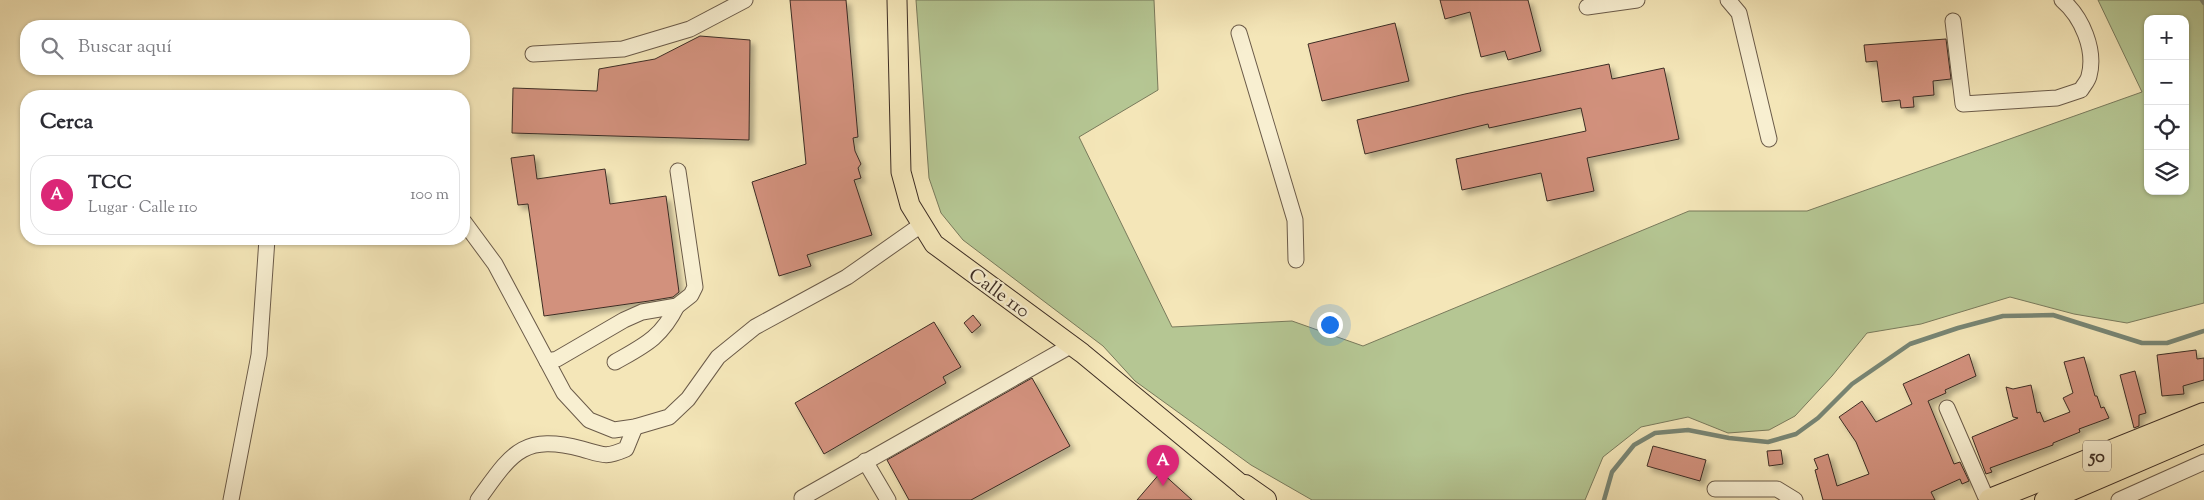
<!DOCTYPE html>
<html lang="es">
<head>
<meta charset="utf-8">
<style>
  :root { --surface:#fff; --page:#f2f2f3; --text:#2b2b33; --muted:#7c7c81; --line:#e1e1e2; --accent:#db2777 }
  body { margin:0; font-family:"Sorts Mill Goudy",serif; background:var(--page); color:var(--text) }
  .controls { position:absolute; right:15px; top:15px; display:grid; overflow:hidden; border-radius:10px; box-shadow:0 1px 4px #0004 }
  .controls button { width:45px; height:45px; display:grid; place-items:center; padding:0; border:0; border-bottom:1px solid var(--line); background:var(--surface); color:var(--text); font:25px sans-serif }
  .you { position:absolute; left:1329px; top:324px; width:18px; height:18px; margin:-12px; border:4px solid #fff; border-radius:50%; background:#1a73e8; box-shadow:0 0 0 8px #1a73e833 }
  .badge { display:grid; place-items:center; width:32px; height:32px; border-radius:50%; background:var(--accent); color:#fff; font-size:16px; font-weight:700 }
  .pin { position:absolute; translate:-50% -41px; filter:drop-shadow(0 1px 2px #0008) }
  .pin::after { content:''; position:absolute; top:26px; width:18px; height:15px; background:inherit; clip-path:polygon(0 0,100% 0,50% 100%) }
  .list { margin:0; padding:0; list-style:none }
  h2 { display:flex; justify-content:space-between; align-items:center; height:65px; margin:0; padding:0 20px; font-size:21px }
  h2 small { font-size:16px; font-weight:400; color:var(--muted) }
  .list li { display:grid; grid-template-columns:32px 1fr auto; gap:15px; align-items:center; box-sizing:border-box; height:80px; margin:0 10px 10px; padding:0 10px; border:1px solid var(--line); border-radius:20px }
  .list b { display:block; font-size:19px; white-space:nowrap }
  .list p { margin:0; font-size:16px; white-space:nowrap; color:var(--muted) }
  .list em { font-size:16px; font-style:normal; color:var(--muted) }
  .icon { flex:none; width:28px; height:28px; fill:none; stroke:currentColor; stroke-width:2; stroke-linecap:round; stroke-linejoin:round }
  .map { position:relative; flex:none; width:2204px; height:500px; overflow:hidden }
  .search { position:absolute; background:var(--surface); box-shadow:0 1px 4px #0004; left:20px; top:20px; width:450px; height:55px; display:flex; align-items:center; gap:12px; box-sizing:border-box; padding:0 18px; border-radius:20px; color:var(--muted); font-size:19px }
  .panel { position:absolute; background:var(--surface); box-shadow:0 1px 4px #0004; left:20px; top:90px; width:450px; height:155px; border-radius:20px }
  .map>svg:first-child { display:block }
  .green { fill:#b5c693; stroke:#797a5c; fill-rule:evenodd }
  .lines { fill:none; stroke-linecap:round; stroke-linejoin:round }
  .stream { stroke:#778574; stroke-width:4.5 }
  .building { fill:#d2917d; stroke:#3d2d24; filter:url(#shadow) }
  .minor-casing { stroke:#6b5b49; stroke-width:17 }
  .major-casing { stroke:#3d2d24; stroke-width:21 }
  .highway-casing { stroke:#3d2d24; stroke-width:24 }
  .minor { stroke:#f8efd1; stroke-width:15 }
  .major { stroke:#f4e6b8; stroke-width:19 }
  .highway { stroke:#f4e6b8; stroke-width:22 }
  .labels { text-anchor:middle; stroke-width:4.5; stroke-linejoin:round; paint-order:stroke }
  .shield { fill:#f8efd1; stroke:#756758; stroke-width:1 }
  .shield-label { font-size:18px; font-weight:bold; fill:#3d2d24 }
  .street-label { font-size:19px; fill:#3d2d24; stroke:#f8efd1 }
</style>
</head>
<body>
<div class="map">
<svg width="2204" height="500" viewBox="0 0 2204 500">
  <defs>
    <filter id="shadow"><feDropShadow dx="4.5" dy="4.5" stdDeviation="2.5" flood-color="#0004"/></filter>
  </defs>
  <rect width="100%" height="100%" fill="#f4e6b8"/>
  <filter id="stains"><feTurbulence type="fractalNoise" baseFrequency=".004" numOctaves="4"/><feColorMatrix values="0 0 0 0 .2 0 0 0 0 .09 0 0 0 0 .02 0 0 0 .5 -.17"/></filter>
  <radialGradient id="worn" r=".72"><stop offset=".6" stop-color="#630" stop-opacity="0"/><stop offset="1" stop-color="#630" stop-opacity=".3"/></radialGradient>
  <path class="green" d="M916 0H1154L1158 90 1079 137 1172 327 1292 321 1363 346 1689 211H1807L2142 92 2098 0H2204V303L2127 323 2074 314 2010 297 1921 324 1867 333 1832 376 1795 416 1769 430 1728 433 1688 417 1641 427 1603 457 1585 500H1312L1251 465 1135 381 1103 346 963 240 941 213 929 178ZM2148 19H2185V191H2148Z"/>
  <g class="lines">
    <g class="stream">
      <polyline points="2202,0 2204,3"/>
      <polyline points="1604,500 1612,472 1634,445 1655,433 1688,430 1729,438 1768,442 1796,434 1818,418 1852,384 1910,344 1958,328 2003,316 2053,315 2142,343 2167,343 2204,331"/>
    </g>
  </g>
  <g class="building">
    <polygon points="790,0 846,0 858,137 853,138 855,151 861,164 858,168 861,178 854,180 872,235 807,255 811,266 779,276 752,182 806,164"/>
    <polygon points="1440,0 1528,0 1541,51 1508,60 1505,51 1481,57 1470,12 1445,19"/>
    <polygon points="1395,23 1409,81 1322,101 1308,44"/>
    <polygon points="700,36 750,40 749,140 512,133 513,88 597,91 599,69 655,59"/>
    <polygon points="1946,39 1951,79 1933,81 1934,95 1913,97 1914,107 1901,108 1900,100 1882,102 1877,61 1866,62 1864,45"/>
    <polygon points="1609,64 1612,79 1664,68 1679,139 1587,158 1594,191 1547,201 1541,173 1462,190 1456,159 1586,131 1581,108 1489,128 1488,124 1365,154 1357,120 1465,94"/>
    <polygon points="534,155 537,179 605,169 610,204 666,196 679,292 673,297 649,301 544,316 528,204 518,205 511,158"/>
    <polygon points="973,315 981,325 972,333 964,323"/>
    <polygon points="934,322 961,367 943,377 946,383 824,454 795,403"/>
    <polygon points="2196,350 2197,359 2204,358 2204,380 2183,386 2184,394 2162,396 2157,355"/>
    <polygon points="1969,354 1976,376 1945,390 1946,393 1928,401 1954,464 1960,462 1969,481 1962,484 1960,479 1931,492 1935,500 1823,500 1815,470 1818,469 1814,459 1828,454 1837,486 1869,474 1856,442 1839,417 1862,401 1876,422 1912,404 1903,384"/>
    <polygon points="2084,357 2095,396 2097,396 2101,408 2104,407 2109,418 2079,429 2080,432 2053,443 2053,445 1990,468 1992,472 1986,474 1972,437 2018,418 2013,417 2006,387 2013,389 2031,385 2037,413 2040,412 2044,422 2070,412 2063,398 2073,393 2064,362"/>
    <polygon points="2135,371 2146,413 2139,415 2139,426 2134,428 2120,375"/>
    <polygon points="1032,378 1070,446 971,500 909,500 887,460"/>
    <polygon points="1653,446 1706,460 1700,481 1647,466"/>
    <polygon points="1781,450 1783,464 1769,466 1767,451"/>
    <polygon points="1161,472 1192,500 1137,500"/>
  </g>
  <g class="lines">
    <g class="minor-casing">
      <g id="minor">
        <polyline points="1728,0 1739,13 1769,139"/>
        <polyline points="1587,7 1637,0"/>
        <path d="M1953 21 1963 104 2057 98 2081 90C2083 86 2088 81 2089 76 2096 50 2082 17 2062 0"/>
        <polyline points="1239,33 1295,220 1296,260"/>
        <polyline points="533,54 623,49 690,29 745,0"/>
        <polyline points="464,222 495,264 564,393 589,420 614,430 635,427 669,417 688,399 718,357 755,327 847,277 921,225"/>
        <polyline points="547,361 557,359 624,320 642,312 677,306 691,295 695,287 678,171"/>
        <path d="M615 362C645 345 661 338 677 306"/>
        <polyline points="1947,408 1987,500"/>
        <polyline points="865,461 888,500"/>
        <polyline points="1715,489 1777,489 1795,500"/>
        <polyline points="802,498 1072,345"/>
        <polyline points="231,500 259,355 267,239"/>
        <path d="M478 500C511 455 521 433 582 449 603 455 605 458 626 449L635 427"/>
        <polyline points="2119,500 2204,462"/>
      </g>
    </g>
    <g class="major-casing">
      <polyline id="major" points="897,0 901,172 910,205 934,244 1082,353 1254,495"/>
    </g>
    <g class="highway-casing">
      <g id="highway">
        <polyline points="1245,486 1265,500"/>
        <polyline points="1990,500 2204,414"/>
        <polyline points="2046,500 2204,432"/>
      </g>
    </g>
    <use href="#minor" class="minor"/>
    <use href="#major" class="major"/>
    <use href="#highway" class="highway"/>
  </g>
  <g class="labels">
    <rect class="shield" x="2083" y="440.5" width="28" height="31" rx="4"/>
    <g class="shield-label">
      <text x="2097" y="462">50</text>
    </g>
    <g class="street-label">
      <text transform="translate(1000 292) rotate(36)" y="7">Calle 110</text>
    </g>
  </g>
  <rect width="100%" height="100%" filter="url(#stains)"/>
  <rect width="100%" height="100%" fill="url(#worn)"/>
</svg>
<div class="controls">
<button>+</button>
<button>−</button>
<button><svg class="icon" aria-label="locate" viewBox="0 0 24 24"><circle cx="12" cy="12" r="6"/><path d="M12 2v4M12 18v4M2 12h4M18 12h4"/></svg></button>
<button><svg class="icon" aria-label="layers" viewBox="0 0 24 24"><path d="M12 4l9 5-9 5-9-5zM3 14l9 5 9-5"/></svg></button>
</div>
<div class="you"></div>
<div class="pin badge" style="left:1163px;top:486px">A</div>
<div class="search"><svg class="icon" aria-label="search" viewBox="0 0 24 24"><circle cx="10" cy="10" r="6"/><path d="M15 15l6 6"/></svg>Buscar aquí</div>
<section class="panel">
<h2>Cerca<small></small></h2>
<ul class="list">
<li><span class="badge">A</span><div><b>TCC</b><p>Lugar · Calle 110</p></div><em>100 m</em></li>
</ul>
</section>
</div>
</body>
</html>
